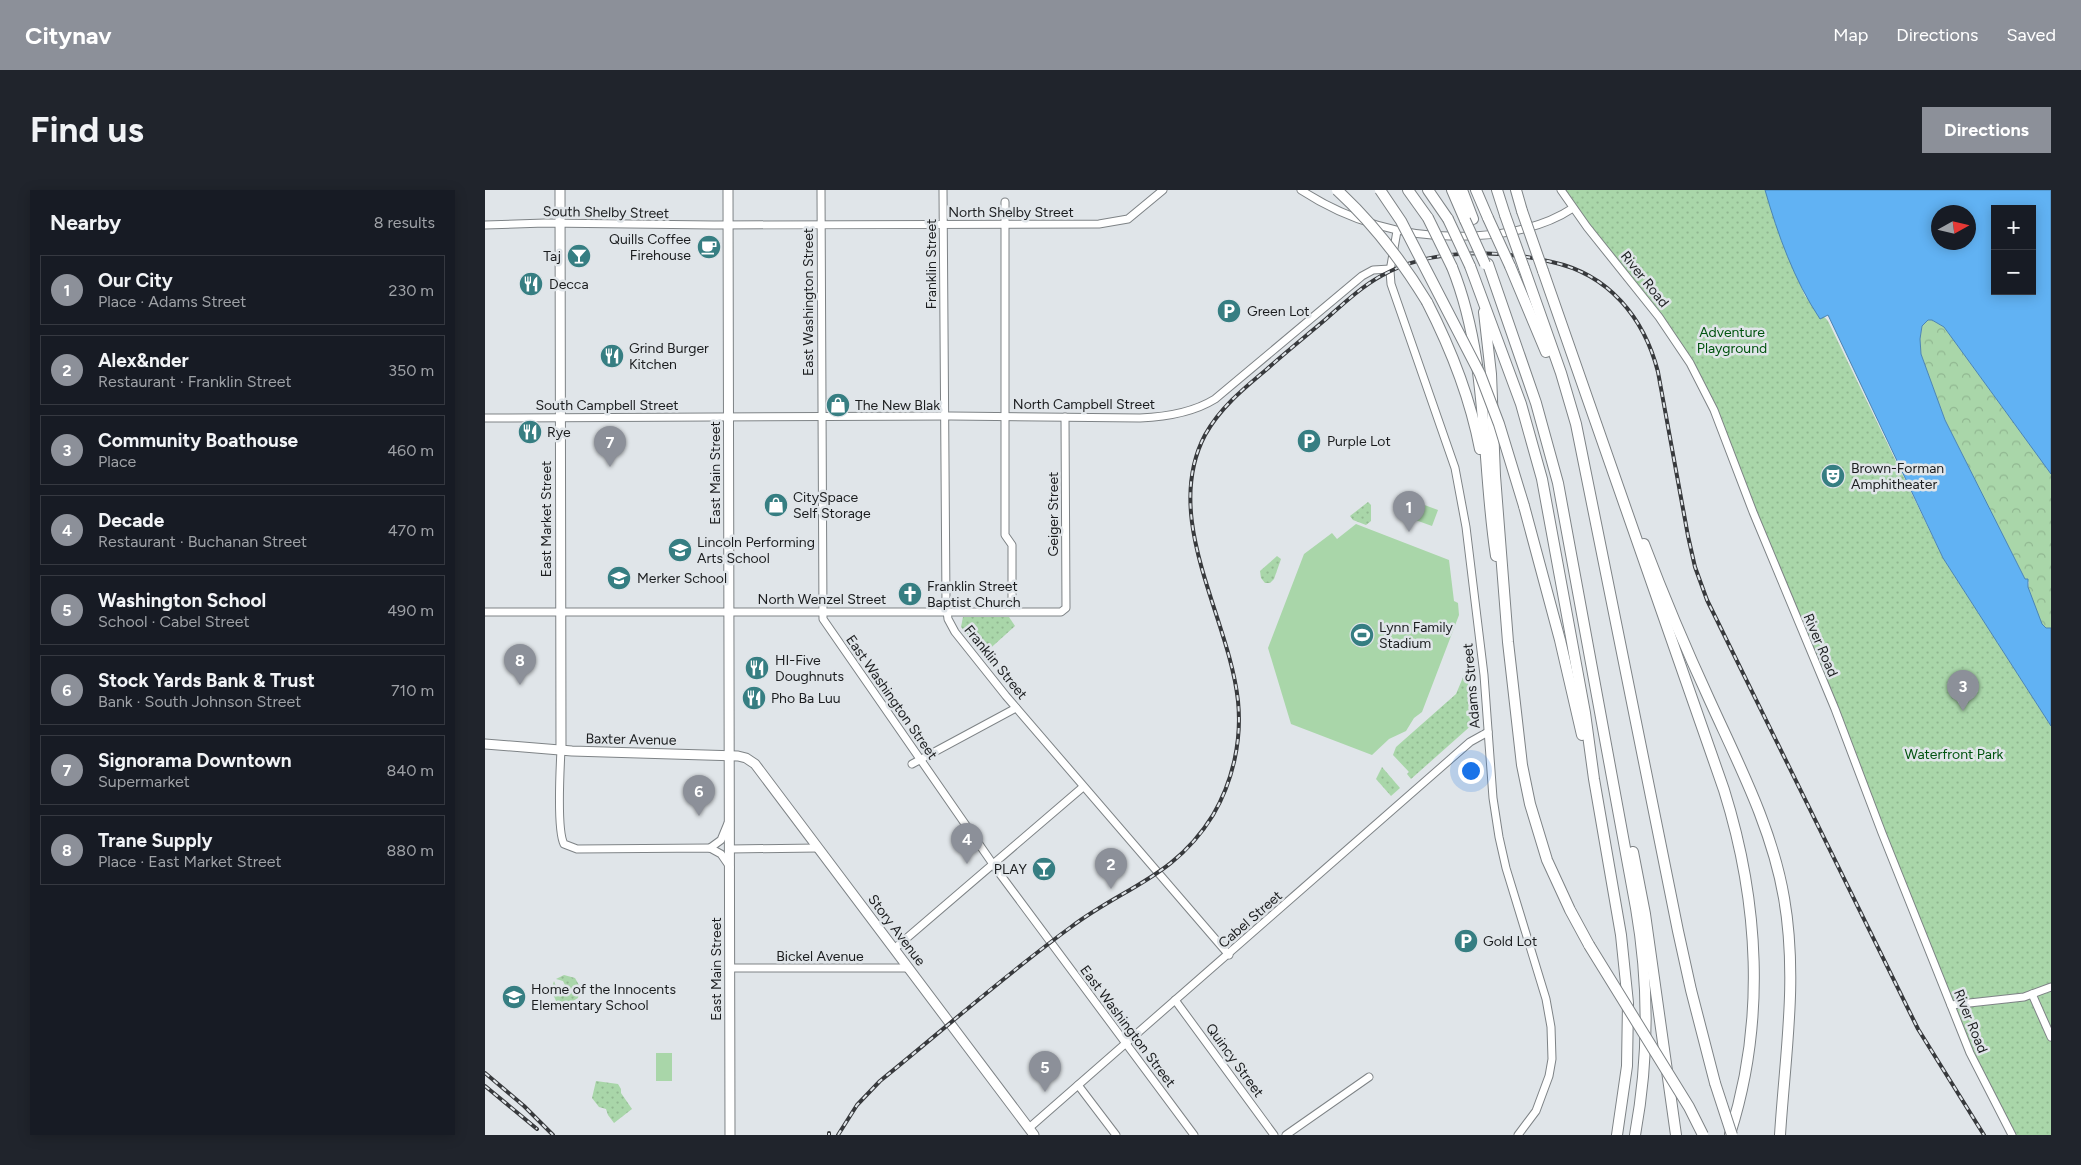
<!DOCTYPE html>
<html lang="en">
<head>
<meta charset="utf-8">
<style>
  :root { --surface:#171b24; --page:#20242c; --text:#f1f3f6; --muted:#9ea1a6; --line:#363941; --accent:#8c9099 }
  body { margin:0; font-family:Figtree,sans-serif; background:var(--page); color:var(--text) }
  .controls { position:absolute; right:15px; top:15px; display:grid; overflow:hidden; border-radius:0px; box-shadow:0 2px 12px #0003 }
  .controls button { width:45px; height:45px; display:grid; place-items:center; padding:0; border:0; border-bottom:1px solid var(--line); background:var(--surface); color:var(--text); font:25px sans-serif }
  .compass { position:absolute; left:1446px; top:15px; width:45px; height:45px; border-radius:50%; background:var(--surface); box-shadow:0 2px 12px #0003; rotate:82deg }
  .you { position:absolute; left:985px; top:580px; width:18px; height:18px; margin:-12px; border:4px solid #fff; border-radius:50%; background:#1a73e8; box-shadow:0 0 0 8px #1a73e833 }
  .badge { display:grid; place-items:center; width:32px; height:32px; border-radius:50%; background:var(--accent); color:#fff; font-size:16px; font-weight:700 }
  .pin { position:absolute; translate:-50% -41px; filter:drop-shadow(0 1px 2px #0008) }
  .pin::after { content:''; position:absolute; top:26px; width:18px; height:15px; background:inherit; clip-path:polygon(0 0,100% 0,50% 100%) }
  .list { margin:0; padding:0; list-style:none }
  h2 { display:flex; justify-content:space-between; align-items:center; height:65px; margin:0; padding:0 20px; font-size:21px }
  h2 small { font-size:16px; font-weight:400; color:var(--muted) }
  .list li { display:grid; grid-template-columns:32px 1fr auto; gap:15px; align-items:center; box-sizing:border-box; height:70px; margin:0 10px 10px; padding:0 10px; border:1px solid var(--line); border-radius:0px }
  .list b { display:block; font-size:19px; white-space:nowrap }
  .list p { margin:0; font-size:16px; white-space:nowrap; color:var(--muted) }
  .list em { font-size:16px; font-style:normal; color:var(--muted) }
  .map { position:relative; flex:none; width:1566px; height:945px; overflow:hidden; border-radius:0px }
  header { display:flex; align-items:center; gap:30px; box-sizing:border-box; height:70px; padding:0 25px; background:var(--accent); color:#fff }
  header strong { font-size:24px }
  nav { display:flex; gap:28px; margin-inline-start:auto; font-size:18px }
  .intro { display:flex; align-items:center; justify-content:space-between; box-sizing:border-box; height:120px; padding:0 30px }
  h1 { margin:0; font-size:35px }
  .button { padding:12px 22px; border-radius:0px; background:var(--accent); color:#fff; font-size:18px; font-weight:700 }
  main { display:flex; gap:30px; padding:0 30px }
  aside { flex:1; background:var(--surface); border-radius:0px; box-shadow:0 2px 12px #0003 }
  .map>svg:first-child { display:block }
  .grass { fill:url(#grass-dots) }
  .forest { fill:url(#forest-crowns) }
  .pitch { fill:#a9d6a9 }
  .water { fill:#61b2f3; stroke:#4c85b3; fill-rule:evenodd }
  .lines { fill:none; stroke-linecap:round; stroke-linejoin:round }
  .minor-casing { stroke:#7e8386; stroke-width:9 }
  .major-casing { stroke:#7e8386; stroke-width:11 }
  .highway-casing { stroke:#7e8386; stroke-width:12 }
  .minor { stroke:#fff; stroke-width:7 }
  .major { stroke:#fff; stroke-width:9 }
  .highway { stroke:#fff; stroke-width:10 }
  .rail-casing { stroke:#37393c; stroke-width:4 }
  .rail { stroke:#e0e5e9; stroke-width:2; stroke-dasharray:5.5; stroke-linecap:butt }
  .highway-bridge-casing { stroke:#7e8386; stroke-width:12; stroke-linecap:butt }
  .highway-bridge { stroke:#fff; stroke-width:10 }
  .labels { text-anchor:middle; stroke-width:5; stroke-linejoin:round; paint-order:stroke }
  .street-label { font-size:14px; fill:#1b1d1f; stroke:#e0e5e9 }
  .poi-label { font-size:14px; fill:#1b1d1f; stroke:#e0e5e9; text-anchor:start }
  .park-label { font-size:14px; fill:#00530f; stroke:#e0e5e9 }
</style>
</head>
<body>
<header>
<strong>Citynav</strong>
<nav><a>Map</a><a>Directions</a><a>Saved</a></nav>
</header>
<div class="intro"><h1>Find us</h1><a class="button">Directions</a></div>
<main>
<aside>
<h2>Nearby<small>8 results</small></h2>
<ul class="list">
<li><span class="badge">1</span><div><b>Our City</b><p>Place · Adams Street</p></div><em>230 m</em></li>
<li><span class="badge">2</span><div><b>Alex&amp;nder</b><p>Restaurant · Franklin Street</p></div><em>350 m</em></li>
<li><span class="badge">3</span><div><b>Community Boathouse</b><p>Place</p></div><em>460 m</em></li>
<li><span class="badge">4</span><div><b>Decade</b><p>Restaurant · Buchanan Street</p></div><em>470 m</em></li>
<li><span class="badge">5</span><div><b>Washington School</b><p>School · Cabel Street</p></div><em>490 m</em></li>
<li><span class="badge">6</span><div><b>Stock Yards Bank &amp; Trust</b><p>Bank · South Johnson Street</p></div><em>710 m</em></li>
<li><span class="badge">7</span><div><b>Signorama Downtown</b><p>Supermarket</p></div><em>840 m</em></li>
<li><span class="badge">8</span><div><b>Trane Supply</b><p>Place · East Market Street</p></div><em>880 m</em></li>
</ul>
</aside>
<div class="map">
<svg width="1566" height="945" viewBox="0 0 1566 945">
  <defs>
    <pattern id="grass-dots" width="8" height="8" patternUnits="userSpaceOnUse" patternTransform="scale(1.25)"><rect width="8" height="8" fill="#a9d6a9"/><path d="M2 2h.1M6 6h.1" fill="none" stroke="#91b791" stroke-width="1.8" stroke-linecap="round"/></pattern>
    <pattern id="forest-crowns" width="20" height="18" patternUnits="userSpaceOnUse" patternTransform="scale(1.25)"><rect width="20" height="18" fill="#a9d6a9"/><path d="M2 6a3 3 0 1 1 6 0M12 15a3 3 0 1 1 6 0" fill="none" stroke="#91b791"/></pattern>
  </defs>
  <rect width="100%" height="100%" fill="#e0e5e9"/>
  <g class="grass">
    <polygon points="1078,0 1280,0 1300,58 1320,106 1343,131 1458,368 1566,536 1566,945 1528,945 1485,863 1229,220 1205,173"/>
    <polygon points="883,312 886,315 886,331 881,335 868,330 865,326"/>
    <polygon points="792,366 796,369 789,389 785,393 780,393 776,388 775,381"/>
    <polygon points="478,427 524,427 530,436 499,464 476,437"/>
    <polygon points="979,485 982,486 989,533 926,589 922,584 924,582 908,565 911,557 971,504"/>
    <polygon points="897,577 915,598 906,606 891,589"/>
    <polygon points="79,785 90,788 95,797 93,808 83,814 71,811 66,800 69,791 72,799 79,798 80,795 78,791 71,789"/>
    <polygon points="111,891 133,894 136,899 136,903 147,919 129,933 123,925 121,919 114,917 107,908"/>
  </g>
  <polygon class="forest" points="1443,130 1447,130 1459,137 1566,284 1566,438 1560,438 1556,434 1543,397 1544,392 1540,389 1460,230 1436,164 1435,149 1437,136"/>
  <g class="pitch">
    <polygon points="918,307 953,320 947,336 911,323"/>
    <polygon points="871,334 964,370 969,411 973,413 974,425 937,522 929,528 921,541 904,549 887,565 806,534 783,458 819,364 847,343 852,349"/>
    <rect x="171" y="863" width="16" height="28"/>
  </g>
  <path class="water" d="M1280 0H1566V284L1459 137 1447 130H1443L1437 136 1435 149 1436 164 1460 230 1540 389H1543V397L1557 434 1561 438H1566V536L1458 368 1343 125 1335 129C1309 90 1293 45 1280 0ZM1510 19H1547V101H1510ZM1454 22H1484V52H1454Z"/>
  <g class="lines">
    <g class="minor-casing">
      <g id="minor">
        <polyline points="336,0 338,429 512,680 709,945"/>
        <polyline points="458,0 461,413 463,429 470,442 521,506 744,765"/>
        <path d="M816 0C839 15 864 27 892 35 949 52 1037 52 1088 18"/>
        <polyline points="1076,0 1102,37 1174,127 1205,173 1229,220 1268,322 1350,519 1397,643 1485,863 1527,945"/>
        <polyline points="520,12 520,345 527,355 527,421"/>
        <polyline points="0,35 60,33 229,35 614,34 643,29 678,0"/>
        <polyline points="912,41 905,81 906,94 970,278 981,337 999,485 1008,608 1014,647 1021,678 1061,809 1066,837 1067,869 1064,886 1051,921 1033,945"/>
        <path d="M0 228 466 226 655 228C679 227 709 222 730 209L877 86 888 80 905 79"/>
        <polyline points="0,422 576,422 581,418 580,227"/>
        <path d="M76 560C75 579 72 641 79 654L92 659 225 658 236 664 245 677"/>
        <polyline points="427,574 531,518"/>
        <polyline points="225,658 236,650 243,633"/>
        <polyline points="245,659 333,658"/>
        <polyline points="409,759 598,597"/>
        <polyline points="246,778 424,778"/>
        <polyline points="1547,804 1566,847"/>
        <polyline points="690,810 789,945"/>
        <polyline points="1466,815 1539,807 1566,797"/>
        <polyline points="593,895 631,945"/>
        <polyline points="544,938 985,552 1003,542"/>
        <polyline points="801,945 884,887"/>
      </g>
    </g>
    <g class="major-casing">
      <g id="major">
        <polyline points="75,0 76,560"/>
        <polyline points="243,0 245,945"/>
        <polyline points="0,554 87,561 253,566 261,568 270,574 549,945"/>
      </g>
    </g>
    <g class="highway-casing">
      <g id="highway">
        <polyline points="923,0 943,28"/>
        <polyline points="943,0 963,29"/>
        <polyline points="967,0 980,30"/>
        <polyline points="977,0 988,29"/>
        <polyline points="991,0 1003,28"/>
        <polyline points="1012,0 1020,25"/>
        <polyline points="1031,0 1037,21"/>
        <path d="M1003 74 1051 213 1073 293 1151 718C1164 793 1164 869 1150 945"/>
        <polyline points="985,76 1036,214 1057,289 1100,523 1109,589 1136,745 1143,813 1142,876 1132,945"/>
        <polyline points="1025,76 1061,162"/>
        <path d="M967 77C1004 169 996 270 1011 366"/>
        <polyline points="1039,78 1076,183 1091,234 1193,741 1206,800 1230,893"/>
        <path d="M1058 81 1239 600C1274 712 1281 831 1245 944"/>
        <path d="M942 112C966 159 985 207 995 259"/>
        <polyline points="999,122 1006,184 1010,286 1023,452 1037,575 1045,614 1062,670 1085,720 1104,755"/>
        <polyline points="1039,316 1075,450 1097,545"/>
        <path d="M1159 354C1179 407 1201 459 1225 511 1254 575 1287 638 1299 708 1313 788 1300 866 1295 945"/>
        <polyline points="1148,662 1160,724 1191,945"/>
      </g>
    </g>
    <use href="#minor" class="minor"/>
    <use href="#major" class="major"/>
    <use href="#highway" class="highway"/>
    <g class="rail-casing">
      <g id="rail">
        <polyline points="0,883 39,916 68,945"/>
        <polyline points="0,896 52,939"/>
        <polyline points="344,945 344,943"/>
        <path d="M353 945 372 915 395 891C458 840 520 785 586 737 639 697 690 687 728 625 748 591 757 550 753 511 744 426 676 329 720 245 735 218 758 199 782 179 801 162 821 146 841 129 858 114 876 97 896 86 945 58 1014 59 1067 72 1123 84 1159 127 1173 182L1203 346 1210 377 1222 410 1433 839 1499 945"/>
      </g>
    </g>
    <use href="#rail" class="rail"/>
    <g class="highway-bridge-casing">
      <g id="highway-bridge">
        <path d="M852 0C888 33 917 71 942 112"/>
        <polyline points="895,0 916,31 995,184 1014,234 1039,316"/>
        <polyline points="1037,21 1058,81"/>
        <polyline points="1020,25 1039,78"/>
        <polyline points="943,28 967,77"/>
        <polyline points="1003,28 1025,76"/>
        <polyline points="963,29 985,76"/>
        <polyline points="980,30 1000,74"/>
        <polyline points="1104,755 1204,917 1218,945"/>
        <polyline points="1230,893 1247,945"/>
      </g>
    </g>
    <use href="#highway-bridge" class="highway-bridge"/>
  </g>
  <defs>
    <g id="cafe-disc" transform="scale(1.25)"><circle r="9.5" fill="#367e82" stroke="#e0e5e9"/><path d="M-5.5-4.5H6V0H3Q3 3.5 0 3.5H-2.5Q-5.5 3.5-5.5 0ZM3-3.2v2h1.7v-2ZM-6 4.5H4V6H-6Z" fill="#fff"/></g>
    <g id="bar-disc" transform="scale(1.25)"><circle r="9.5" fill="#367e82" stroke="#e0e5e9"/><path d="M-6-5H6L.8 .8V4.5H3.5V6h-7V4.5H-.8V.8Z" fill="#fff"/></g>
    <g id="restaurant-disc" transform="scale(1.25)"><circle r="9.5" fill="#367e82" stroke="#e0e5e9"/><path d="M-5-6h1v4h1v-4h1v4h1v-4h1v5L-1.5 .5V6h-2V.5L-5-1ZM5-6V6H3V1.5H1.5Q1.5-4 5-6Z" fill="#fff"/></g>
    <g id="parking-disc" transform="scale(1.25)"><circle r="9.5" fill="#367e82" stroke="#e0e5e9"/><path d="M-3.5-5.5H1a3.5 3.5 0 0 1 0 7H-1V5.5H-3.5ZM-1-3.4V-.6H.8a1.4 1.4 0 0 0 0-2.8Z" fill="#fff"/></g>
    <g id="shop-disc" transform="scale(1.25)"><circle r="9.5" fill="#367e82" stroke="#e0e5e9"/><path d="M-5-2.5h2.3a2.7 3.5 0 0 1 5.4 0H5L5.5 6h-11ZM-1.5-2.5h3a1.5 2.3 0 0 0-3 0Z" fill="#fff"/></g>
    <g id="theatre-disc" transform="scale(1.25)"><circle r="9.5" fill="#367e82" stroke="#e0e5e9"/><path d="M-5-5.5Q0-4 5-5.5V0Q5 5 0 6Q-5 5-5 0ZM-3.3-2.5H-1v1.5H-3.3ZM1-2.5H3.3v1.5H1ZM-2.8 1Q0 5.5 2.8 1Z" fill="#fff"/></g>
    <g id="school-disc" transform="scale(1.25)"><circle r="9.5" fill="#367e82" stroke="#e0e5e9"/><path d="M0-5L7-2L0 1L-7-2ZM-4 1L0 2.5L4 1V4Q0 6-4 4Z" fill="#fff"/></g>
    <g id="church-disc" transform="scale(1.25)"><circle r="9.5" fill="#367e82" stroke="#e0e5e9"/><path d="M-1.2-6h2.4v3.5h3.3v2.4h-3.3V6h-2.4V-.1h-3.3v-2.4h3.3Z" fill="#fff"/></g>
    <g id="stadium-disc" transform="scale(1.25)"><circle r="9.5" fill="#367e82" stroke="#e0e5e9"/><path d="M0-5a6.5 5 0 1 0 0 10a6.5 5 0 1 0 0-10ZM-3.5-1.8h7v3.6h-7Z" fill="#fff"/></g>
  </defs>
  <g fill-rule="evenodd">
    <use href="#cafe-disc" x="224" y="57"/>
    <use href="#bar-disc" x="94" y="66"/>
    <use href="#restaurant-disc" x="46" y="94"/>
    <use href="#parking-disc" x="744" y="121"/>
    <use href="#restaurant-disc" x="127" y="166"/>
    <use href="#shop-disc" x="353" y="215"/>
    <use href="#restaurant-disc" x="45" y="242"/>
    <use href="#parking-disc" x="824" y="251"/>
    <use href="#theatre-disc" x="1348" y="286"/>
    <use href="#shop-disc" x="291" y="315"/>
    <use href="#school-disc" x="195" y="360"/>
    <use href="#school-disc" x="134" y="388"/>
    <use href="#church-disc" x="425" y="404"/>
    <use href="#stadium-disc" x="877" y="445"/>
    <use href="#restaurant-disc" x="272" y="478"/>
    <use href="#restaurant-disc" x="269" y="508"/>
    <use href="#bar-disc" x="559" y="679"/>
    <use href="#parking-disc" x="981" y="751"/>
    <use href="#school-disc" x="29" y="807"/>
  </g>
  <g class="labels">
    <g class="street-label">
      <text transform="translate(121 22) rotate(1)" y="5">South Shelby Street</text>
      <text x="526" y="27">North Shelby Street</text>
      <text transform="translate(446 74) rotate(-90)" y="5">Franklin Street</text>
      <text transform="translate(1160 89) rotate(51)" y="5">River Road</text>
      <text transform="translate(323 112) rotate(-90)" y="5">East Washington Street</text>
      <text x="599" y="219">North Campbell Street</text>
      <text x="122" y="220">South Campbell Street</text>
      <text transform="translate(230 283) rotate(-90)" y="5">East Main Street</text>
      <text transform="translate(568 324) rotate(-90)" y="5">Geiger Street</text>
      <text transform="translate(61 329) rotate(-90)" y="5">East Market Street</text>
      <text x="337" y="414">North Wenzel Street</text>
      <text transform="translate(1336 455) rotate(67)" y="5">River Road</text>
      <text transform="translate(511 472) rotate(51)" y="5">Franklin Street</text>
      <text transform="translate(986 496) rotate(-95)" y="5">Adams Street</text>
      <text transform="translate(407 507) rotate(55)" y="5">East Washington Street</text>
      <text transform="translate(146 549) rotate(1)" y="5">Baxter Avenue</text>
      <text transform="translate(765 729) rotate(-41)" y="5">Cabel Street</text>
      <text transform="translate(412 740) rotate(53)" y="5">Story Avenue</text>
      <text x="335" y="771">Bickel Avenue</text>
      <text transform="translate(231 779) rotate(-90)" y="5">East Main Street</text>
      <text transform="translate(1486 831) rotate(68)" y="5">River Road</text>
      <text transform="translate(643 836) rotate(53)" y="5">East Washington Street</text>
      <text transform="translate(750 870) rotate(54)" y="5">Quincy Street</text>
    </g>
    <g class="poi-label">
      <text x="206" y="54" text-anchor="end">Quills Coffee<tspan x="206" dy="16">Firehouse</tspan></text>
      <text x="76" y="71" text-anchor="end">Taj</text>
      <text x="64" y="99">Decca</text>
      <text x="762" y="126">Green Lot</text>
      <text x="144" y="163">Grind Burger<tspan x="144" dy="16">Kitchen</tspan></text>
      <text x="370" y="220">The New Blak</text>
      <text x="62" y="247">Rye</text>
      <text x="842" y="256">Purple Lot</text>
      <text x="1366" y="283">Brown-Forman<tspan x="1366" dy="16">Amphitheater</tspan></text>
      <text x="308" y="312">CitySpace<tspan x="308" dy="16">Self Storage</tspan></text>
      <text x="212" y="357">Lincoln Performing<tspan x="212" dy="16">Arts School</tspan></text>
      <text x="152" y="393">Merker School</text>
      <text x="442" y="401">Franklin Street<tspan x="442" dy="16">Baptist Church</tspan></text>
      <text x="894" y="442">Lynn Family<tspan x="894" dy="16">Stadium</tspan></text>
      <text x="290" y="475">HI-Five<tspan x="290" dy="16">Doughnuts</tspan></text>
      <text x="286" y="513">Pho Ba Luu</text>
      <text x="542" y="684" text-anchor="end">PLAY</text>
      <text x="998" y="756">Gold Lot</text>
      <text x="46" y="804">Home of the Innocents<tspan x="46" dy="16">Elementary School</tspan></text>
    </g>
    <g class="park-label">
      <text x="1247" y="147">Adventure<tspan x="1247" dy="16">Playground</tspan></text>
      <text x="1469" y="569">Waterfront Park</text>
    </g>
  </g>
</svg>
<div class="controls">
<button>+</button>
<button>−</button>
</div>
<svg class="compass" viewBox="-18 -18 36 36"><path d="M0-13l5 13h-10z" fill="#e53935"/><path d="M0 13l5-13h-10z" fill="#9ea1a6"/></svg>
<div class="you"></div>
<div class="pin badge" style="left:924px;top:342px">1</div>
<div class="pin badge" style="left:626px;top:699px">2</div>
<div class="pin badge" style="left:1478px;top:521px">3</div>
<div class="pin badge" style="left:482px;top:674px">4</div>
<div class="pin badge" style="left:560px;top:902px">5</div>
<div class="pin badge" style="left:214px;top:626px">6</div>
<div class="pin badge" style="left:125px;top:277px">7</div>
<div class="pin badge" style="left:35px;top:495px">8</div>
</div>
</main>
</body>
</html>
